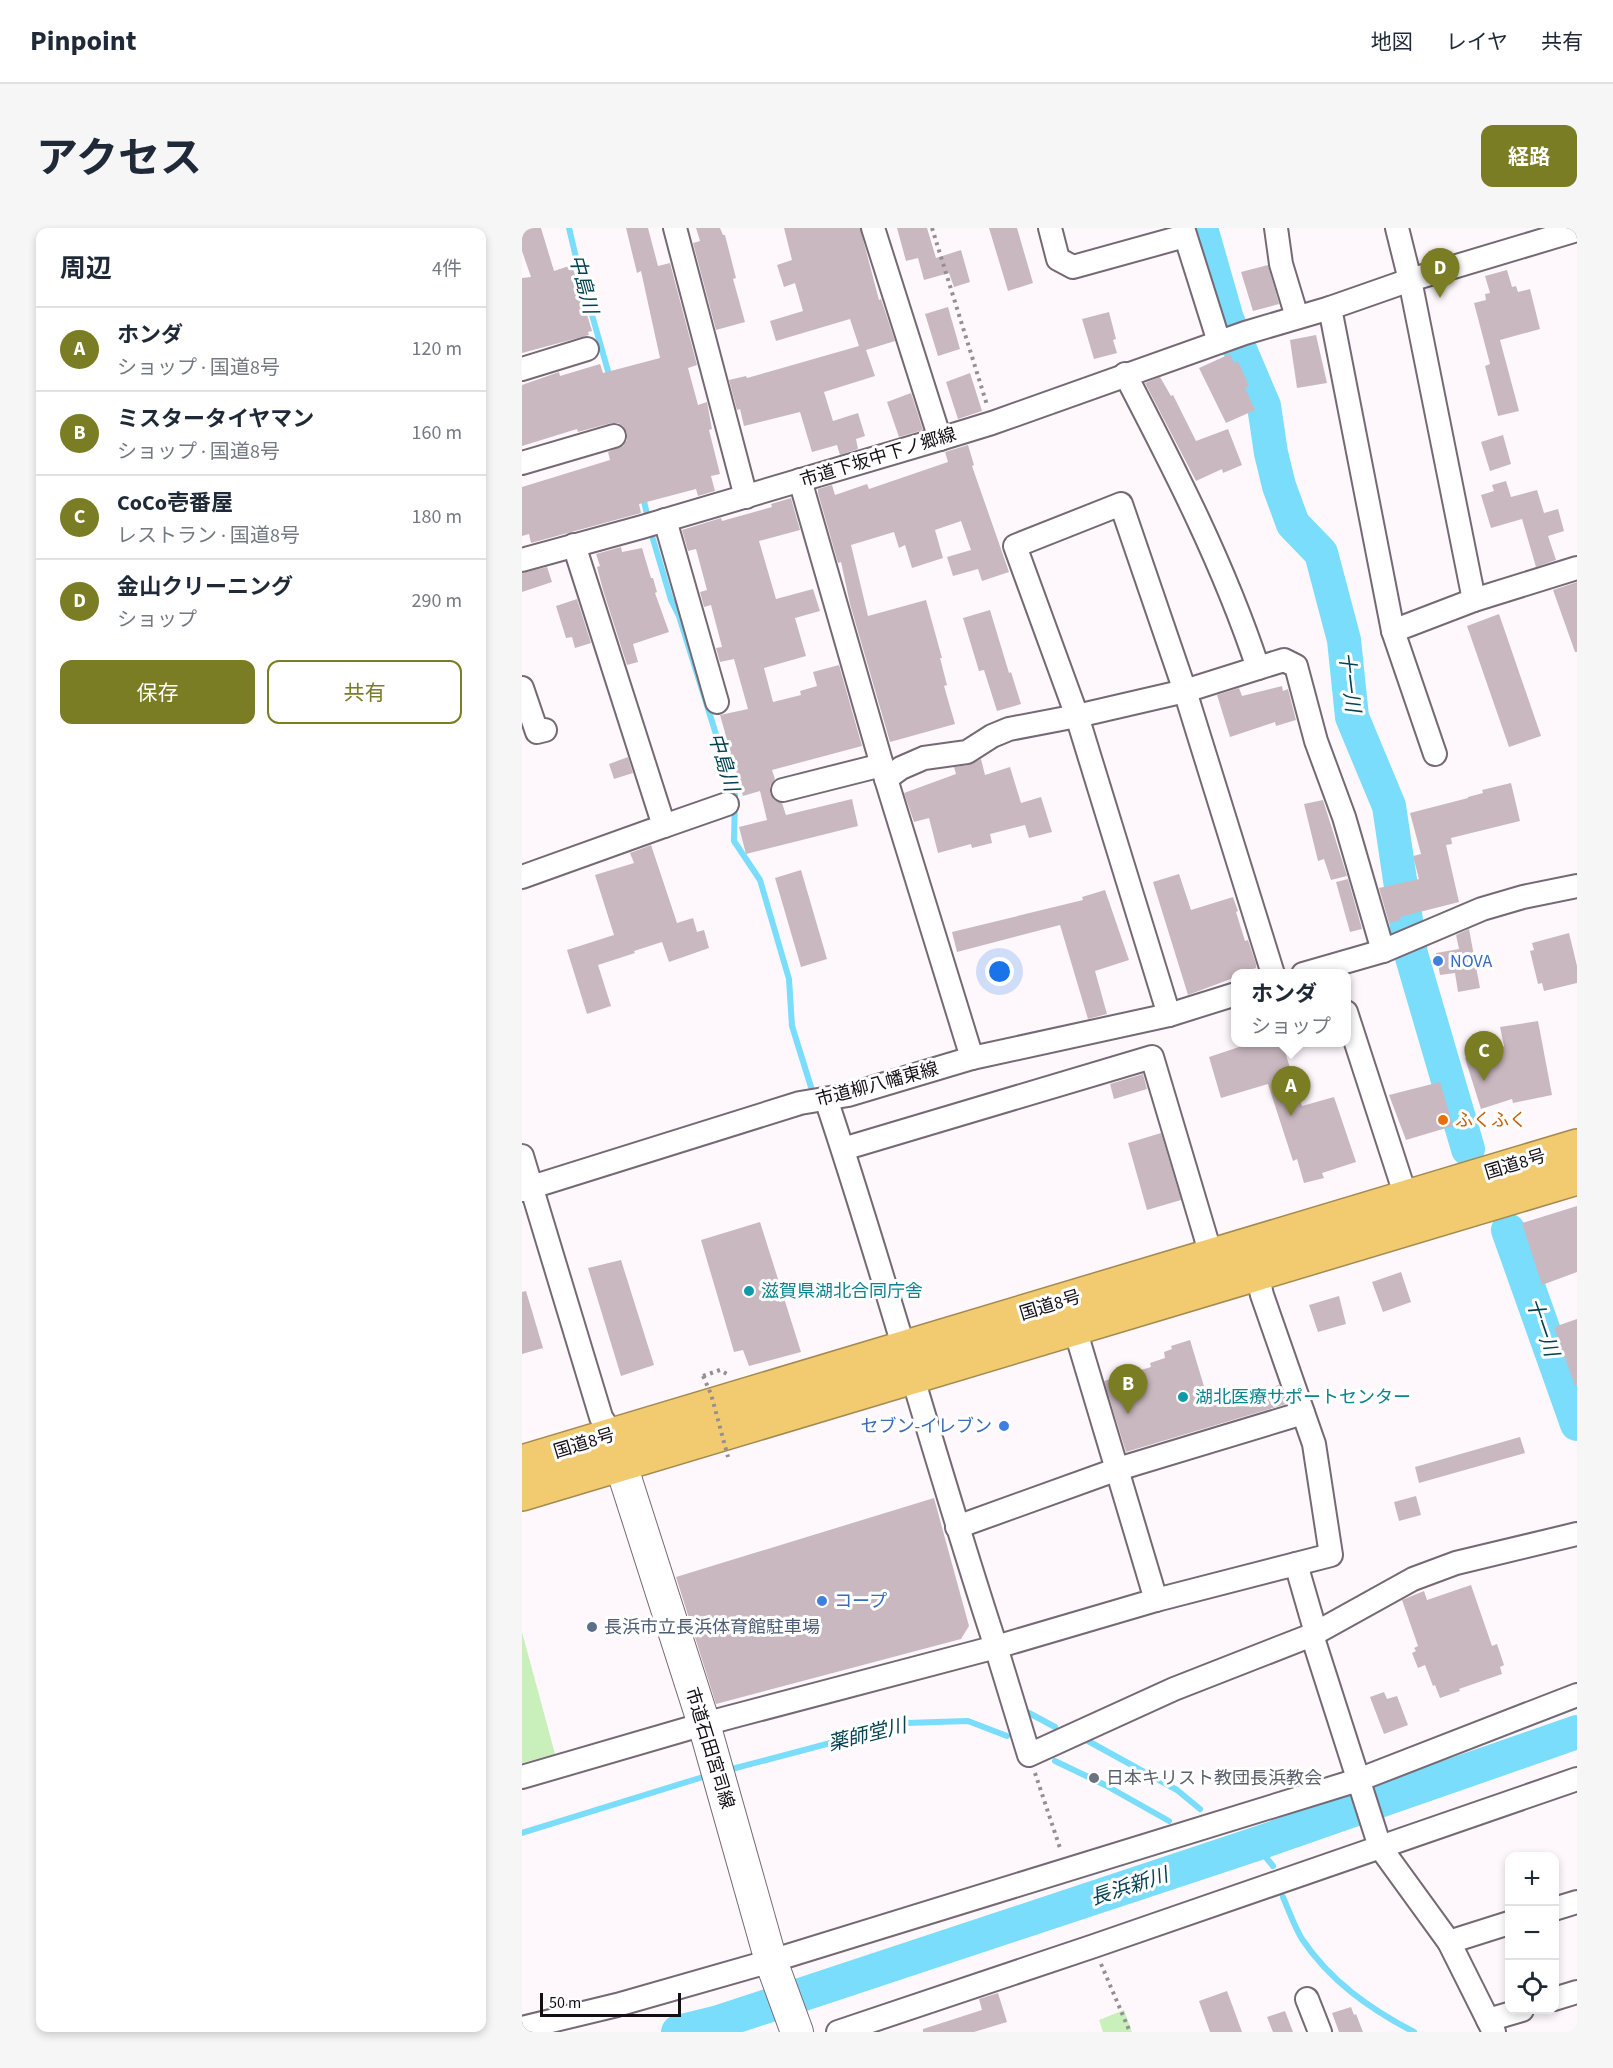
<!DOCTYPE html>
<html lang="ja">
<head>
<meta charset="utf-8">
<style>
  :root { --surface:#fff; --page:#f6f6f7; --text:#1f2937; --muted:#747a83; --line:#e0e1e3; --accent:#7b7d25 }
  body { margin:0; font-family:"Source Sans 3","Noto Sans JP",sans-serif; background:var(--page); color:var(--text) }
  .controls { position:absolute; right:18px; bottom:18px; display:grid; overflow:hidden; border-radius:12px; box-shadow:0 3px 9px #0003 }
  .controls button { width:54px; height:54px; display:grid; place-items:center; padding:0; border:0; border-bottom:2px solid var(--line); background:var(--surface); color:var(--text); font:30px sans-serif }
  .scale { position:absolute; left:18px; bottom:15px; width:141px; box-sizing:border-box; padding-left:6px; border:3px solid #130e13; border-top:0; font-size:16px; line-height:21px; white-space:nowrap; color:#130e13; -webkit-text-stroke:4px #fff; paint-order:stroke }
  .you { position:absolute; left:478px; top:744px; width:21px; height:21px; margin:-15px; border:4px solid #fff; border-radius:50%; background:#1a73e8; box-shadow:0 0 0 9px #1a73e833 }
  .badge { display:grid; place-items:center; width:39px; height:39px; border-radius:50%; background:var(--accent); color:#fff; font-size:20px; font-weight:700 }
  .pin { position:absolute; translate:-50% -50px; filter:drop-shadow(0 2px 3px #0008) }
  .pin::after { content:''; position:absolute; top:32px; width:21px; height:18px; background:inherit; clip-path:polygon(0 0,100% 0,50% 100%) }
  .popup { position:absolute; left:709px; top:741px; width:120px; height:78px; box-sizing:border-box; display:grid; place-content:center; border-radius:12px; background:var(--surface); filter:drop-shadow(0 2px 4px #0005); font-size:20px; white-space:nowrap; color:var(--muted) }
  .popup b { font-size:22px; color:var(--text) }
  .popup::after { content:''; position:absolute; left:50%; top:100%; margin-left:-12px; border:12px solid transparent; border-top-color:var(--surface) }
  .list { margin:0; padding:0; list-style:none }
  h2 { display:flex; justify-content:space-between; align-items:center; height:78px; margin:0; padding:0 24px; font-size:26px }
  h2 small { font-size:20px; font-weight:400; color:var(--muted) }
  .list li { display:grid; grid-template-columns:39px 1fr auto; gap:18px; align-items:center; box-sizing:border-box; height:84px; padding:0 24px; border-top:2px solid var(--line) }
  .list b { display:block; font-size:22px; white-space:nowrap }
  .list p { margin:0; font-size:20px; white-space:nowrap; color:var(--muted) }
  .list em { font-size:20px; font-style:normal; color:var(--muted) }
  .actions { display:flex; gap:12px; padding:18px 24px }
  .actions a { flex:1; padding:14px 0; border:2px solid var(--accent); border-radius:12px; text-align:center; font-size:21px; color:var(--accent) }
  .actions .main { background:var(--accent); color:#fff }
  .icon { flex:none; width:33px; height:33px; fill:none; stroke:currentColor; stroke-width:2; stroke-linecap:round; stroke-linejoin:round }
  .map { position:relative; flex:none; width:1055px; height:1804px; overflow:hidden; border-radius:12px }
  header { display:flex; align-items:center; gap:36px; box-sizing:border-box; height:84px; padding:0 30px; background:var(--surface); border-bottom:2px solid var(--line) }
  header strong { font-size:28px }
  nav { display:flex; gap:33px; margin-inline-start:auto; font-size:21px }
  .intro { display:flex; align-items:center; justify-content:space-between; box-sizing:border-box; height:144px; padding:0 36px }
  h1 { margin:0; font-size:42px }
  .button { padding:15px 27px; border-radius:12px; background:var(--accent); color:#fff; font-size:21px; font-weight:700 }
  main { display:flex; gap:36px; padding:0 36px }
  aside { flex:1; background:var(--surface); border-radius:12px; box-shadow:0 3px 9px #0003 }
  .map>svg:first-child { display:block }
  .green { fill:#c9efba }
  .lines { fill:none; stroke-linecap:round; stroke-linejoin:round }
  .stream { stroke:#79ddfb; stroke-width:6 }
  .river { stroke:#79ddfb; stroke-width:34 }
  .building { fill:#cab8c0 }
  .street-casing { stroke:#756974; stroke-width:26 }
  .secondary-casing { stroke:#756974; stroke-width:34 }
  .highway-casing { stroke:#a48950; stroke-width:36 }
  .path { stroke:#958f94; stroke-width:4; stroke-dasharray:3 4.5; stroke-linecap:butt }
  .street { stroke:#fff; stroke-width:22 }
  .secondary { stroke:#fff; stroke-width:32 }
  .highway { stroke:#f2cb71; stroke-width:33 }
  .path-bridge { stroke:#958f94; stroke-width:4; stroke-dasharray:3 4.5; stroke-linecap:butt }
  .shop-dot { fill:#3f7fe0; stroke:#fff; stroke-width:2 }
  .food-dot { fill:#e8710a; stroke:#fff; stroke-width:2 }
  .culture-dot { fill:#0f9aa8; stroke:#fff; stroke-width:2 }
  .service-dot { fill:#5c6f8a; stroke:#fff; stroke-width:2 }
  .worship-dot { fill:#6b7280; stroke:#fff; stroke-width:2 }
  .labels { text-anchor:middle; stroke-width:6; stroke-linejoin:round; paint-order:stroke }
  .street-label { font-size:18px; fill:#130e13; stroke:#fff }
  .shop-label { font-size:18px; fill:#366cbe; stroke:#fff; text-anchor:start }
  .food-label { font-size:18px; fill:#c56008; stroke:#fff; text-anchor:start }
  .culture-label { font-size:18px; fill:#0d838f; stroke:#fff; text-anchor:start }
  .service-label { font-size:18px; fill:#4e5e75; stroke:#fff; text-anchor:start }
  .worship-label { font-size:18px; fill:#5b616d; stroke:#fff; text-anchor:start }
  .water-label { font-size:20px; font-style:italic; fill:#024251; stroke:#fff }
</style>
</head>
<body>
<header>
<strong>Pinpoint</strong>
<nav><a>地図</a><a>レイヤ</a><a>共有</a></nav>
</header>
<div class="intro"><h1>アクセス</h1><a class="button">経路</a></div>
<main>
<aside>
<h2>周辺<small>4件</small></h2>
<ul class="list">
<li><span class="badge">A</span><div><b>ホンダ</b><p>ショップ · 国道8号</p></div><em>120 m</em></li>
<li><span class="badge">B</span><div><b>ミスタータイヤマン</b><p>ショップ · 国道8号</p></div><em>160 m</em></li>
<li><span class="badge">C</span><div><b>CoCo壱番屋</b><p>レストラン · 国道8号</p></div><em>180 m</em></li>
<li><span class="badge">D</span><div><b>金山クリーニング</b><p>ショップ</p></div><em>290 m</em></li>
</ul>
<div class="actions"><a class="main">保存</a><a>共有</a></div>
</aside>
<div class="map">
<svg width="1055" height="1804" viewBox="0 0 1055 1804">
  <rect width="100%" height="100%" fill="#fef8fd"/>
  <g class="green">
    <polygon points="0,1404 33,1526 0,1535"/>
    <polygon points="602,1782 610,1804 581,1804 577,1792"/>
  </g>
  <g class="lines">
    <g class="stream">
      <polyline points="47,0 56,38 88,150"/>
      <polyline points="121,269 125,286"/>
      <polyline points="131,311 149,372 157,388 213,567 212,613 238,652 267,751 270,798 289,859"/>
      <polyline points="507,1485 533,1499"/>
      <polyline points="566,1513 655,1562 678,1581"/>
      <polyline points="533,1533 583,1557 647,1593"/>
      <polyline points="206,1542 384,1495 446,1493 485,1508"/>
      <polyline points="0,1605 181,1549"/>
      <polyline points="728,1610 751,1638"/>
      <polyline points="686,1627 690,1631"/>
      <path d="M761 1669C767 1683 772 1698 780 1711 808 1753 848 1781 892 1804"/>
    </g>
    <g class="river">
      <polyline points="679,0 705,91 742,178 749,225 757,258 771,296 799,325 822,412 830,489 867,578 889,726 946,921"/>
      <polyline points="986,1002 1055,1196"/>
      <polyline points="156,1804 197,1794 734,1616 1055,1504"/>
    </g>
  </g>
  <g class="building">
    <polygon points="0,0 19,0 32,43 50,37 70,103 66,104 67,107 0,125 0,50 9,49 0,23"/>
    <polygon points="104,0 126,0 136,38 148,35 175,137 166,140 176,177 185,174 190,201 187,202 198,246 189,248 193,263 176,268 174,261 117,276 119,285 9,315 7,306 0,308 0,259 88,232 86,224 101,218 105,212 105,205 101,198 96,195 89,195 56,204 55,201 0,218 0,157 37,144 38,148 78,136 81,145 138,130 119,43 115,45"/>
    <polygon points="174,0 198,0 201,7 203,7 214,50 211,51 223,94 194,102 171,15 178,13"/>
    <polygon points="262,0 338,0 357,72 359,71 373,113 344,122 353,148 302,164 311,193 336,185 343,208 334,211 336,221 318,227 315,217 290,224 278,184 222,198 218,181 215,182 207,152 224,148 225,150 337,118 328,91 254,113 248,93 281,83 273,55 262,59 255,37 270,32"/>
    <polygon points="375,0 405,0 414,30 439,22 448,54 432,59 427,45 402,52 396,30 384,33"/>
    <polygon points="467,0 495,0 511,55 486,63"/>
    <polygon points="746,37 757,76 731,83 719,44"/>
    <polygon points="985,42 990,59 994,58 996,64 1008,61 1018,101 978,112 997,183 976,188 963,138 968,136 952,75 964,72 963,66 968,65 963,48"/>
    <polygon points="426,79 438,121 416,128 403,86"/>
    <polygon points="587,84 594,111 591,112 595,125 572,131 560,91"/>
    <polygon points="794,107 805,155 775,160 768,112"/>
    <polygon points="708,126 712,135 716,133 727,158 723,160 733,182 704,195 677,140"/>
    <polygon points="448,145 460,183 436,191 424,154"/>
    <polygon points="638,149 649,168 651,167 674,213 706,201 720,237 701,245 700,241 674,253 623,155"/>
    <polygon points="389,165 401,202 377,209 365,174"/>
    <polygon points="981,207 989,236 968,243 959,214"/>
    <polygon points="446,217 452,237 450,238 487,344 460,353 456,341 431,348 425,329 449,322 439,293 413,302 421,330 390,340 383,317 377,320 372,304 329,317 346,388 404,372 420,430 418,430 425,457 422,458 433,496 368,514 328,376 319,334 316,335 296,265 296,261 310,257 313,267 345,256 347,261 426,234 423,224"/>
    <polygon points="984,253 989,269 1015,262 1022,285 1036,281 1042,303 1026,308 1034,332 1014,339 1000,291 969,300 959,267 972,263 970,257"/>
    <polygon points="269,270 278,302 237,313 254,371 291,361 298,383 273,390 284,428 242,440 251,474 279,467 278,463 295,458 291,444 317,437 340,518 250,542 253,551 248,558 248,565 252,572 260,575 264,587 330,571 336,598 224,626 217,599 245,592 238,563 221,568 198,487 226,481 212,431 198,434 194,420 200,419 189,377 182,379 178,364 185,362 174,321 166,323 160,302 199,290 200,293 250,279 249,276"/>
    <polygon points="99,319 100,324 120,320 129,350 131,350 135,364 133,365 147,404 111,416 116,434 105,437 81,362 75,339 78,338 74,326"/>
    <polygon points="25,339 30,354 0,364 0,345"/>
    <polygon points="1055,354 1055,424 1053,424 1031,362"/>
    <polygon points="55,371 69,415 53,420 50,409 44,410 34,378"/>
    <polygon points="468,382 487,445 489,444 499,476 475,483 462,442 457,443 441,390"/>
    <polygon points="977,386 1019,508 987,519 945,398"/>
    <polygon points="760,458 761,463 766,461 774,492 754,498 753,494 708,509 695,467 717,460 720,468"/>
    <polygon points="106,529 111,545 92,551 87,536"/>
    <polygon points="459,531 463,547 488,539 499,575 519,569 530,604 507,610 503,597 468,606 470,615 450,620 449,616 416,625 407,590 392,594 382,565 434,546 432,539 447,537"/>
    <polygon points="989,555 998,593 929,610 930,616 924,617 937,674 878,689 879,692 867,695 857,660 897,651 891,628 899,626 888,585 946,570 946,569 961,565 960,562"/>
    <polygon points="801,572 825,648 809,652 802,631 796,633 782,576"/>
    <polygon points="129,617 155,695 171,690 175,704 182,702 187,720 147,734 140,714 112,723 113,725 76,737 89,778 65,786 45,722 92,707 73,647 112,635 108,625"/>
    <polygon points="279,642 305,731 279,739 253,650"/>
    <polygon points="657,646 669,682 711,669 716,683 714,684 723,713 726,712 734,736 734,740 724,743 725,746 714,746 714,749 666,767 631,654"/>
    <polygon points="826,651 840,701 828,704 814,654"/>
    <polygon points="583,662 607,732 573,743 585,786 566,791 538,697 435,724 430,704 561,672 560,669"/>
    <polygon points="947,701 958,760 936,764 933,745 918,747 914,725 937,721 934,707"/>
    <polygon points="1047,705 1055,738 1055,755 1022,763 1020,755 1016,756 1008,723 1012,722 1010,715"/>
    <polygon points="1016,793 1030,867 991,875 990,871 959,881 943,830 982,818 978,799"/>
    <polygon points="732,814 760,814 780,878 812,869 834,934 800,945 802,950 782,955 775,931 771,933 746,856 699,870 687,829"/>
    <polygon points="621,846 625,861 592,871 588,856"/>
    <polygon points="918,854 931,898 884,912 867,867"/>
    <polygon points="639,905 659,972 625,982 606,915"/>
    <polygon points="1055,978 1055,1044 1020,1057 1000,995"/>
    <polygon points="238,994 279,1124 227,1138 221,1122 212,1124 179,1012"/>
    <polygon points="99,1032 132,1137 99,1148 66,1040"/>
    <polygon points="879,1044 889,1074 861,1084 850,1054"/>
    <polygon points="4,1063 21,1120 0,1126 0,1064"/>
    <polygon points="817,1068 824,1096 796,1104 787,1077"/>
    <polygon points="1055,1091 1055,1157 1053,1158 1032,1099"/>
    <polygon points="668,1112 688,1178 757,1157 764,1176 604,1224 582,1153 629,1139 628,1135 643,1130 642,1124 650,1121 649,1118"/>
    <polygon points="998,1209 1003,1225 897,1255 893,1239"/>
    <polygon points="894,1268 899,1287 877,1293 872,1274"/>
    <polygon points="412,1270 447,1398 439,1411 194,1476 154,1349"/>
    <polygon points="949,1357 970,1418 975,1416 982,1437 978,1439 980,1446 937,1461 938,1463 918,1470 913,1457 911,1458 903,1437 896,1440 890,1425 894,1423 892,1420 896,1418 880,1372 902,1363 905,1372"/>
    <polygon points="862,1464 865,1471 875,1468 886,1497 862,1506 848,1469"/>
    <polygon points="705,1763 720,1804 688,1804 677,1773"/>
    <polygon points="476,1765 485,1794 452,1804 401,1804 401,1801 460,1782 457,1771"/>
    <polygon points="829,1779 832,1787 834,1786 841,1804 817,1804 810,1785"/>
    <polygon points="763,1783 771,1804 751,1804 745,1789"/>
  </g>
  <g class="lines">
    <g class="street-casing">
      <g id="street">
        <polyline points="153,0 224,269"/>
        <polyline points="351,0 418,211"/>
        <polyline points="528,0 536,31 551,39 663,8"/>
        <polyline points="661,0 697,114"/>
        <polyline points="754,0 759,36 775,89"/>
        <polyline points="875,0 888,52 952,372 871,403 913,526"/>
        <polyline points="808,80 871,403"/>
        <polyline points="0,141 65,121"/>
        <path d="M603 146C653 242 702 337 736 440L762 432 774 438 794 513 822 589 861 723"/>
        <polyline points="0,235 92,208"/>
        <polyline points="278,252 364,551 450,830"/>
        <polyline points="143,292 195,474"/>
        <polyline points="0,332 120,299 418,211 470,195 723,105 808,80 888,52 1055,2"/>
        <polyline points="952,372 1055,340"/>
        <polyline points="0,460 15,504 23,502"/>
        <polyline points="364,551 379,540 402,530 445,524 470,508 487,501 555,488 663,463 736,440"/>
        <polyline points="261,562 360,537"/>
        <polyline points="142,598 205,576"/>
        <polyline points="0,649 142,598 52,317"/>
        <polyline points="781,746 861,723 960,681 1001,669 1055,658"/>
        <polyline points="824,784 884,969"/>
        <polyline points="647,787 555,488 493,318 599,276 663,463 751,746"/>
        <polyline points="321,921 630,829 689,1027"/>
        <polyline points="0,928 79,1189 90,1207 93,1219"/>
        <polyline points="0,962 278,875 326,867 450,830 647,787 714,766"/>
        <polyline points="735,1046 740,1067 792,1216 809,1327 634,1372 474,1419 507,1527 652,1461 790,1407 891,1351 934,1335 1055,1306"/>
        <polyline points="553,1101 634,1372"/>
        <polyline points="435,1299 596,1241 781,1185"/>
        <polyline points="774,1336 794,1405"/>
        <polyline points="790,1407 858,1619 927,1714 972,1804"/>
        <path d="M0 1549 182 1496 474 1419C414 1237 365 1053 304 871"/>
        <polyline points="1032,1681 1055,1674"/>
        <polyline points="927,1714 987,1695"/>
        <polyline points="785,1771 798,1804"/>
        <polyline points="1032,1771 1055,1764"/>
        <polyline points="966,1792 1000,1782"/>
        <polyline points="0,1800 95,1777 249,1733 836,1552 1055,1467"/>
        <polyline points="316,1804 572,1718 1055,1551"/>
      </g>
    </g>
    <g class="secondary-casing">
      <polyline id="secondary" points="99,1237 182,1496 249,1733 275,1804"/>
    </g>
    <g class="highway-casing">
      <g id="highway">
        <polyline points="0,1234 1055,918"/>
        <polyline points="0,1266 1055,950"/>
      </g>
    </g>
    <g class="path">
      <polyline points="410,0 465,177"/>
      <polyline points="181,1148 198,1142 205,1146"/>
      <polyline points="513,1545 539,1623"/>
      <polyline points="579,1736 608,1804"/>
    </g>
    <use href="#street" class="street"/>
    <use href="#secondary" class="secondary"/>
    <use href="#highway" class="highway"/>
    <polyline class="path-bridge" points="181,1148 189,1166 206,1229"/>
  </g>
  <g class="shop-dot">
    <circle cx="916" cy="733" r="6"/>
    <circle cx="482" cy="1198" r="6"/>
    <circle cx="300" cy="1373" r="6"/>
  </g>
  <circle class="food-dot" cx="921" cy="892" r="6"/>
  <g class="culture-dot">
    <circle cx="227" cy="1063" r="6"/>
    <circle cx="661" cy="1169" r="6"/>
  </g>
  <circle class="service-dot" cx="70" cy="1399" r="6"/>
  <circle class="worship-dot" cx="572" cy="1550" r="6"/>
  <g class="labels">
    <g class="street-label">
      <text transform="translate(356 229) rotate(-17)" y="6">市道下坂中下ノ郷線</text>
      <text transform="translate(355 856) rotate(-15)" y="6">市道柳八幡東線</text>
      <text transform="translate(993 936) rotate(-17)" y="6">国道8号</text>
      <text transform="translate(528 1077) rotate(-17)" y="6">国道8号</text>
      <text transform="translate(62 1215) rotate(-17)" y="6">国道8号</text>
      <text transform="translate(188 1520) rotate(73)" y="6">市道石田宮司線</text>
    </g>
    <g class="shop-label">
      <text x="928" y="739">NOVA</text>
      <text x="470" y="1204" text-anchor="end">セブン-イレブン</text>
      <text x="312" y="1379">コープ</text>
    </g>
    <g class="food-label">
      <text x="933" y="898">ふくふく</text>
    </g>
    <g class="culture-label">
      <text x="239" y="1069">滋賀県湖北合同庁舎</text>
      <text x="673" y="1175">湖北医療サポートセンター</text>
    </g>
    <g class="service-label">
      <text x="82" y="1405">長浜市立長浜体育館駐車場</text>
    </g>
    <g class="worship-label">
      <text x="584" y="1556">日本キリスト教団長浜教会</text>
    </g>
    <g class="water-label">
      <text transform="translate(62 56) rotate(75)" y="7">中島川</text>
      <text transform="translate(828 454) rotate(83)" y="7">十一川</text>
      <text transform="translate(202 534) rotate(73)" y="7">中島川</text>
      <text transform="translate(1021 1099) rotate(71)" y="7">十一川</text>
      <text transform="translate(345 1506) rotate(-14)" y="7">薬師堂川</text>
      <text transform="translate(607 1658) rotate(-18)" y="7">長浜新川</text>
    </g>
  </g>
</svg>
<div class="controls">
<button>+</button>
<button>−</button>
<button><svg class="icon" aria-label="locate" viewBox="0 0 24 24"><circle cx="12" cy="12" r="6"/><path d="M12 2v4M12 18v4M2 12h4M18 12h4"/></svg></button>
</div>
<div class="scale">50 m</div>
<div class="you"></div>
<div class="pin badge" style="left:769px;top:888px">A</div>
<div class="popup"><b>ホンダ</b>ショップ</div>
<div class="pin badge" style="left:606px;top:1186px">B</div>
<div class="pin badge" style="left:962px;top:853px">C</div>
<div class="pin badge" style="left:918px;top:70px">D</div>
</div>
</main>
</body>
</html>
